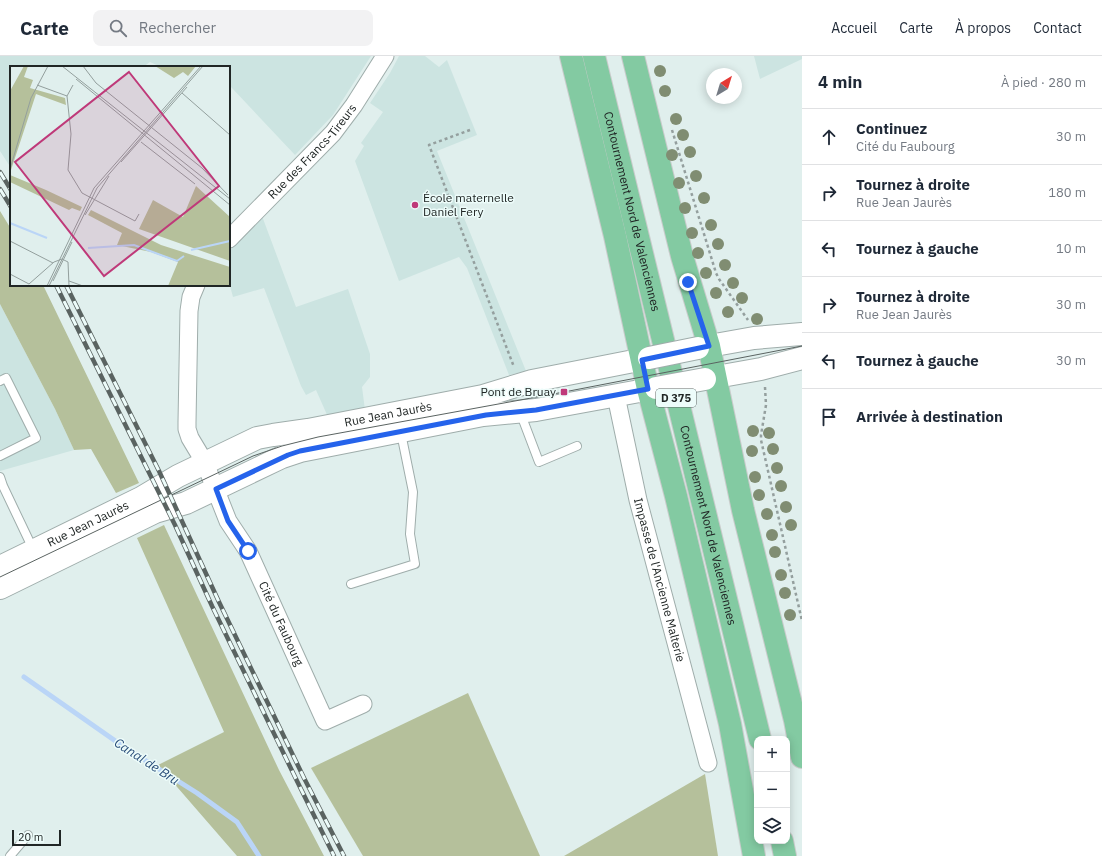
<!DOCTYPE html>
<html lang="fr">
<head>
<meta charset="utf-8">
<style>
  :root { --surface:#fff; --page:#f2f2f3; --text:#1f2937; --muted:#747a83; --line:#e0e1e3 }
  body { margin:0; font-family:"IBM Plex Sans",sans-serif; background:var(--page); color:var(--text) }
  .controls { position:absolute; right:12px; bottom:12px; display:grid; overflow:hidden; border-radius:8px; box-shadow:0 2px 10px #0003 }
  .controls button { width:36px; height:36px; display:grid; place-items:center; padding:0; border:0; border-bottom:1px solid var(--line); background:var(--surface); color:var(--text); font:20px sans-serif }
  .compass { position:absolute; left:706px; top:12px; width:36px; height:36px; border-radius:50%; background:var(--surface); box-shadow:0 2px 10px #0003; rotate:38deg }
  .scale { position:absolute; left:12px; bottom:10px; width:49px; box-sizing:border-box; padding-left:4px; border:2px solid #202625; border-top:0; font-size:11px; line-height:14px; white-space:nowrap; color:#202625; -webkit-text-stroke:3px #edfcfa; paint-order:stroke }
  .stop { position:absolute; width:12px; height:12px; margin:-9px; border:3px solid #2563eb; border-radius:50%; background:#fff }
  .stop.end { background:#2563eb; border-color:#fff; box-shadow:0 1px 4px #0008 }
  .list { margin:0; padding:0; list-style:none }
  h2 { display:flex; justify-content:space-between; align-items:center; height:52px; margin:0; padding:0 16px; font-size:17px }
  h2 small { font-size:13px; font-weight:400; color:var(--muted) }
  .list li { display:grid; grid-template-columns:26px 1fr auto; gap:12px; align-items:center; box-sizing:border-box; height:56px; padding:0 16px; border-top:1px solid var(--line) }
  .list b { display:block; font-size:15px; white-space:nowrap }
  .list p { margin:0; font-size:13px; white-space:nowrap; color:var(--muted) }
  .list em { font-size:13px; font-style:normal; color:var(--muted) }
  .icon { flex:none; width:22px; height:22px; fill:none; stroke:currentColor; stroke-width:2; stroke-linecap:round; stroke-linejoin:round }
  .map { position:relative; flex:none; width:802px; height:800px; overflow:hidden }
  header { display:flex; align-items:center; gap:24px; box-sizing:border-box; height:56px; padding:0 20px; background:var(--surface); border-bottom:1px solid var(--line) }
  header strong { font-size:19px }
  nav { display:flex; gap:22px; margin-inline-start:auto; font-size:14px }
  .search { width:280px; height:36px; background:var(--page); display:flex; align-items:center; gap:10px; box-sizing:border-box; padding:0 14px; border-radius:8px; color:var(--muted); font-size:15px }
  main { display:flex }
  aside { flex:1; background:var(--surface) }
  .map>svg:first-child { display:block }
  .built { fill:#cce4e1 }
  .green { fill:#b5c09b }
  .lines { fill:none; stroke-linecap:round; stroke-linejoin:round }
  .stream { stroke:#bad5f7; stroke-width:5 }
  .service-casing { stroke:#9fadab; stroke-width:10 }
  .minor-casing { stroke:#9fadab; stroke-width:19 }
  .secondary-casing { stroke:#9fadab; stroke-width:24 }
  .primary-casing { stroke:#c9cbcb; stroke-width:24 }
  .path { stroke:#949f9e; stroke-width:2.5; stroke-dasharray:3 3; stroke-linecap:butt }
  .service { stroke:#fff; stroke-width:8 }
  .minor { stroke:#fff; stroke-width:17 }
  .secondary { stroke:#fff; stroke-width:22 }
  .primary { stroke:#83caa2; stroke-width:22 }
  .tram { stroke:#5a6361; stroke-width:1 }
  .rail-casing { stroke:#5a6361; stroke-width:4.5 }
  .rail { stroke:#edfcfa; stroke-width:3; stroke-dasharray:9; stroke-linecap:butt }
  .secondary-bridge-casing { stroke:#9fadab; stroke-width:24; stroke-linecap:butt }
  .secondary-bridge { stroke:#fff; stroke-width:22 }
  .tree { fill:#808d72 }
  .route { stroke:#2563eb; stroke-width:5 }
  .poi-dot { fill:#bf3979; stroke:#edfcfa; stroke-width:1.5 }
  .labels { text-anchor:middle; stroke-width:3; stroke-linejoin:round; paint-order:stroke }
  .shield { fill:#edfcfa; stroke:#5e6665; stroke-width:1 }
  .shield-label { font-size:11px; font-weight:bold; fill:#202625 }
  .street-label { font-size:12px; fill:#202625; stroke:#edfcfa }
  .poi-label { font-size:12px; fill:#202625; stroke:#edfcfa; text-anchor:start }
  .water-label { font-size:13px; font-style:italic; fill:#284c78; stroke:#edfcfa }
  .inset-river { fill:none; stroke:#bad5f7; stroke-width:2 }
  .inset-road { fill:none; stroke:#939f9d; stroke-width:1 }
  .view { fill:#bf3979; fill-opacity:0.15; stroke:#bf3979; stroke-width:2 }
  .inset-edge { fill:none; stroke:#202625; stroke-width:2 }
</style>
</head>
<body>
<header>
<strong>Carte</strong>
<div class="search"><svg class="icon" aria-label="search" viewBox="0 0 24 24"><circle cx="10" cy="10" r="6"/><path d="M15 15l6 6"/></svg>Rechercher</div>
<nav><a>Accueil</a><a>Carte</a><a>À propos</a><a>Contact</a></nav>
</header>
<main>
<div class="map">
<svg width="802" height="800" viewBox="0 0 802 800">
  <rect width="100%" height="100%" fill="#e0efed"/>
  <g class="built">
    <polygon points="0,0 371,0 333,59 295,99 231,31 229,31 229,11 161,11 150,6 143,11 11,11 11,112 0,95"/>
    <polygon points="399,0 425,0 439,11 447,4 477,79 437,95 526,315 509,319 467,212 459,201 399,225 355,105 364,90 361,87 383,56 370,47 390,17"/>
    <polygon points="754,0 802,0 802,3 760,23"/>
    <polygon points="262,160 296,251 348,233 370,298 370,321 362,331 365,354 328,361 316,334 306,339 301,330 264,232 233,241 229,226 229,195"/>
    <polygon points="0,248 55,353 74,394 0,415"/>
  </g>
  <g class="green">
    <polygon points="0,155 11,173 11,229 43,229 139,427 116,437 91,393 74,394 55,353 0,248"/>
    <polygon points="164,469 279,714 324,800 237,800 158,709 224,676 137,482"/>
    <polygon points="468,637 540,800 363,800 311,712"/>
    <polygon points="705,718 718,800 564,800"/>
  </g>
  <g class="lines">
    <polyline class="stream" points="24,621 124,691 197,737 237,766 259,800"/>
    <g class="service-casing">
      <g id="service">
        <polyline points="0,325 6,322 36,382 0,400"/>
        <polyline points="520,356 539,406 577,390"/>
        <polyline points="0,421 3,430 33,493"/>
        <polyline points="351,528 415,508 410,478 413,436 401,377"/>
        <polyline points="10,800 28,779"/>
      </g>
    </g>
    <g class="minor-casing">
      <g id="minor">
        <path id="s1" d="M229 183 333 77 354 49 385 0"/>
        <path id="s2" d="M196 229 191 241 189 255 187 366V373L190 382 205 407 228 465 248 495 325 665 363 648"/>
        <path id="s3" d="M616 340 638 444 708 707"/>
      </g>
    </g>
    <g class="secondary-casing">
      <g id="secondary">
        <polyline points="698,292 754,282 802,278"/>
        <polyline points="705,323 761,313 802,302"/>
        <path id="s4" d="M0 511 141 442 178 420 257 382 273 379 308 374 483 340 532 325 649 302"/>
        <polyline points="0,532 155,456 186,447 282,401 300,395 483,359 536,354 656,332"/>
      </g>
    </g>
    <g class="primary-casing">
      <g id="primary">
        <polyline points="571,0 615,180 648,333 676,440 730,668 754,800"/>
        <path id="s5" d="M594 0 760 683"/>
        <polyline points="633,0 682,200 709,290 743,454 795,664 802,701"/>
        <polyline points="782,785 785,800"/>
      </g>
    </g>
    <g class="path">
      <polyline points="470,74 429,89 514,311"/>
      <polyline points="672,74 716,217 719,223 748,264"/>
      <polyline points="765,331 766,349 761,379 761,384 802,565"/>
    </g>
    <use href="#service" class="service"/>
    <use href="#minor" class="minor"/>
    <use href="#secondary" class="secondary"/>
    <use href="#primary" class="primary"/>
    <polyline class="tram" points="0,521 253,400 282,390 318,381 564,336 802,290"/>
    <g class="rail-casing">
      <g id="rail">
        <polyline points="0,116 11,134"/>
        <polyline points="0,133 11,151"/>
        <polyline points="56,229 175,469 212,550 297,725 334,800"/>
        <polyline points="66,229 159,415 219,546 304,722 344,800"/>
      </g>
    </g>
    <use href="#rail" class="rail"/>
    <g class="secondary-bridge-casing">
      <g id="secondary-bridge">
        <polyline points="649,302 698,292"/>
        <polyline points="656,332 705,323"/>
      </g>
    </g>
    <use href="#secondary-bridge" class="secondary-bridge"/>
  </g>
  <g class="tree">
    <circle cx="660" cy="15" r="6"/>
    <circle cx="665" cy="35" r="6"/>
    <circle cx="676" cy="63" r="6"/>
    <circle cx="683" cy="79" r="6"/>
    <circle cx="690" cy="96" r="6"/>
    <circle cx="672" cy="99" r="6"/>
    <circle cx="696" cy="120" r="6"/>
    <circle cx="679" cy="127" r="6"/>
    <circle cx="704" cy="142" r="6"/>
    <circle cx="685" cy="152" r="6"/>
    <circle cx="711" cy="169" r="6"/>
    <circle cx="692" cy="177" r="6"/>
    <circle cx="718" cy="188" r="6"/>
    <circle cx="698" cy="197" r="6"/>
    <circle cx="725" cy="209" r="6"/>
    <circle cx="706" cy="217" r="6"/>
    <circle cx="733" cy="227" r="6"/>
    <circle cx="716" cy="237" r="6"/>
    <circle cx="742" cy="242" r="6"/>
    <circle cx="728" cy="256" r="6"/>
    <circle cx="757" cy="263" r="6"/>
    <circle cx="753" cy="375" r="6"/>
    <circle cx="769" cy="377" r="6"/>
    <circle cx="773" cy="393" r="6"/>
    <circle cx="752" cy="395" r="6"/>
    <circle cx="777" cy="412" r="6"/>
    <circle cx="755" cy="421" r="6"/>
    <circle cx="781" cy="430" r="6"/>
    <circle cx="759" cy="439" r="6"/>
    <circle cx="786" cy="451" r="6"/>
    <circle cx="767" cy="458" r="6"/>
    <circle cx="791" cy="469" r="6"/>
    <circle cx="772" cy="479" r="6"/>
    <circle cx="775" cy="496" r="6"/>
    <circle cx="781" cy="519" r="6"/>
    <circle cx="785" cy="537" r="6"/>
    <circle cx="790" cy="559" r="6"/>
  </g>
  <g class="lines">
    <polyline class="route" points="248,495 228,465 216,433 288,399 300,395 486,359 536,354 648,333 642,304 709,290 688,226"/>
  </g>
  <g class="poi-dot">
    <circle cx="415" cy="149" r="4"/>
    <rect x="560" y="332" width="8" height="8" rx="2"/>
  </g>
  <g class="labels">
    <rect class="shield" x="656" y="333" width="40" height="18" rx="3"/>
    <g class="shield-label">
      <text x="676" y="346">D 375</text>
    </g>
    <g class="street-label">
      <text dy="4" stroke="none"><textPath href="#s1" startOffset="121">Rue des Francs-Tireurs</textPath></text>
      <text dy="4" stroke="none"><textPath href="#s5" startOffset="160">Contournement Nord de Valenciennes</textPath></text>
      <text dy="4" stroke="none"><textPath href="#s4" startOffset="421">Rue Jean Jaurès</textPath></text>
      <text dy="4" stroke="none"><textPath href="#s4" startOffset="98">Rue Jean Jaurès</textPath></text>
      <text dy="4" stroke="none"><textPath href="#s5" startOffset="483">Contournement Nord de Valenciennes</textPath></text>
      <text dy="4" stroke="none"><textPath href="#s3" startOffset="189">Impasse de l'Ancienne Malterie</textPath></text>
      <text dy="4" stroke="none"><textPath href="#s2" startOffset="362">Cité du Faubourg</textPath></text>
    </g>
    <g class="poi-label">
      <text x="423" y="146">École maternelle<tspan x="423" dy="14">Daniel Fery</tspan></text>
      <text x="556" y="340" text-anchor="end">Pont de Bruay</text>
    </g>
    <g class="water-label">
      <text transform="translate(147 705) rotate(33)" y="5">Canal de Bru</text>
    </g>
  </g>
  <g transform="translate(10 10)">
    <rect width="220" height="220" fill="#e0efed"/>
    <path d="M14 0H18L14 11 23 14 20 22 55 32 56 39 26 28 1 104 0 25ZM145 0H186L178 10 173 6 164 12ZM0 109 36 124 72 141 70 145 62 142 59 144 0 116ZM186 120 220 151V195L129 163 143 134 173 151ZM81 144 151 179 220 201V220H158L168 196 141 186 107 179 112 167 78 149Z" fill="#b5c09b"/>
    <path class="inset-river" d="M0 157 37 172M78 182 124 179 167 195 174 190M181 184 220 175"/>
    <path class="inset-road" d="M52 0 220 133M73 0 86 17 192 102 218 129M66 13 220 139M27 19 57 30 61 68 58 104 72 127 125 155 129 148M172 27 220 69M57 30 63 19M131 76 185 118M111 96 177 21M0 103 21 32 38 0M75 149 99 110M0 175 43 197M0 208 19 218 44 196 52 193 58 196 59 220M43 215 62 176M59 215 73 220M37 220 84 122 191 0M39 220 87 122 193 0"/>
    <path class="view" d="M119 6 209 120 94 210 5 96Z"/>
    <rect width="220" height="220" class="inset-edge"/>
  </g>
</svg>
<div class="controls">
<button>+</button>
<button>−</button>
<button><svg class="icon" aria-label="layers" viewBox="0 0 24 24"><path d="M12 4l9 5-9 5-9-5zM3 14l9 5 9-5"/></svg></button>
</div>
<svg class="compass" viewBox="-18 -18 36 36"><path d="M0-13l5 13h-10z" fill="#e53935"/><path d="M0 13l5-13h-10z" fill="#747a83"/></svg>
<div class="scale">20 m</div>
<div class="stop" style="left:248px;top:495px"></div>
<div class="stop end" style="left:688px;top:226px"></div>
</div>
<aside>
<h2>4 min<small>À pied · 280 m</small></h2>
<ul class="list">
<li><svg class="icon" aria-label="ahead" viewBox="0 0 24 24"><path d="M12 20V5M6 11l6-6 6 6"/></svg><div><b>Continuez</b><p>Cité du Faubourg</p></div><em>30 m</em></li>
<li><svg class="icon" aria-label="right" viewBox="0 0 24 24"><path d="M7 20v-9h11M14 6l5 5-5 5"/></svg><div><b>Tournez à droite</b><p>Rue Jean Jaurès</p></div><em>180 m</em></li>
<li><svg class="icon" aria-label="left" viewBox="0 0 24 24"><path d="M17 20v-9H6M10 6l-5 5 5 5"/></svg><div><b>Tournez à gauche</b></div><em>10 m</em></li>
<li><svg class="icon" aria-label="right" viewBox="0 0 24 24"><path d="M7 20v-9h11M14 6l5 5-5 5"/></svg><div><b>Tournez à droite</b><p>Rue Jean Jaurès</p></div><em>30 m</em></li>
<li><svg class="icon" aria-label="left" viewBox="0 0 24 24"><path d="M17 20v-9H6M10 6l-5 5 5 5"/></svg><div><b>Tournez à gauche</b></div><em>30 m</em></li>
<li><svg class="icon" aria-label="arrive" viewBox="0 0 24 24"><path d="M6 21V4h12l-3 4 3 4H6"/></svg><div><b>Arrivée à destination</b></div></li>
</ul>
</aside>
</main>
</body>
</html>
